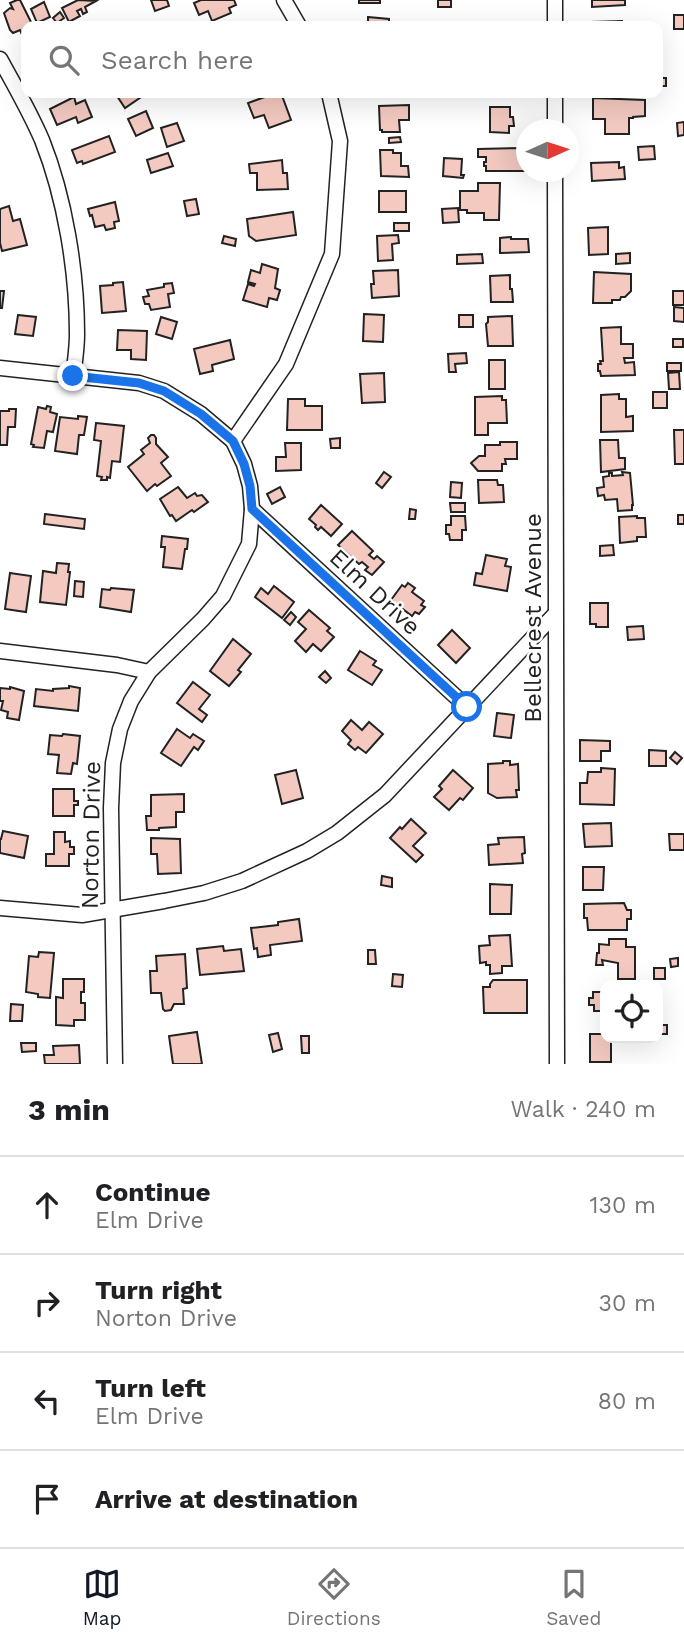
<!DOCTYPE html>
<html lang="en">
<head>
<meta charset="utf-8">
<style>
  :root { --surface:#fff; --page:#f6f6f6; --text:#202124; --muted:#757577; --line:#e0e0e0; --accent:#111827 }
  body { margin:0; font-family:"Work Sans",sans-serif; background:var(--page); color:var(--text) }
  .controls { position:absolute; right:21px; bottom:21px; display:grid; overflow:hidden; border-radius:14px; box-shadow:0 7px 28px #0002 }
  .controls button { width:63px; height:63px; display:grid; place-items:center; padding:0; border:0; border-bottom:2px solid var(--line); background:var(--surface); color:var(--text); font:35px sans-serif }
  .compass { position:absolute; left:516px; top:119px; width:63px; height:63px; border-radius:50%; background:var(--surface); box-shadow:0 7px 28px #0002; rotate:87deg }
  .stop { position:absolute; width:21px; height:21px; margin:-16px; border:5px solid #1a73e8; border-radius:50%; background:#fff }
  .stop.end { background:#1a73e8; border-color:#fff; box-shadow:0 2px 7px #0008 }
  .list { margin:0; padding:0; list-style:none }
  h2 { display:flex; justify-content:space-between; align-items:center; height:91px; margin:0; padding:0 28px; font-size:30px }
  h2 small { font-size:23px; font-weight:400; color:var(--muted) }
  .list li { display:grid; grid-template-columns:46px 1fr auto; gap:21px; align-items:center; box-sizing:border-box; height:98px; padding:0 28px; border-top:2px solid var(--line) }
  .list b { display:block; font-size:26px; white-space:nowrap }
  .list p { margin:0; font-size:23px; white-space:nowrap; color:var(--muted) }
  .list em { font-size:23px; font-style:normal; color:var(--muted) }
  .icon { flex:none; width:38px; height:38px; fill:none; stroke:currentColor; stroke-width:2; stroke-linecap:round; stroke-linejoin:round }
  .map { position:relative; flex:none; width:684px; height:1064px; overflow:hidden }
  .search { position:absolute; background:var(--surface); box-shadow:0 7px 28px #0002; left:21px; right:21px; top:21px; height:77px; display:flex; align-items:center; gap:18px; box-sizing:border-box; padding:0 24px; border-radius:14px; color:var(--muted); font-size:26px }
  .sheet { height:483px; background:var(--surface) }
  nav { display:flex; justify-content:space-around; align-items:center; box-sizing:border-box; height:98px; border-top:2px solid var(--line); background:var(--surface); font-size:19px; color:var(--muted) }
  nav a { display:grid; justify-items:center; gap:4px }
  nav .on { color:var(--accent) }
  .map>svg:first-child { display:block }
  .building { fill:#f3c9c0; stroke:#222; stroke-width:2 }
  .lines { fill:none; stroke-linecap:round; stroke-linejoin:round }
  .minor-casing { stroke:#222; stroke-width:17 }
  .minor { stroke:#fff; stroke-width:14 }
  .route { stroke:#1a73e8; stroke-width:9 }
  .labels { text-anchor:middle; stroke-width:5; stroke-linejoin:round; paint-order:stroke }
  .street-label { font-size:24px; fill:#222; stroke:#fff }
</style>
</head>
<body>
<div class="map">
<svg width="684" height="1064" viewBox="0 0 684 1064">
  <rect width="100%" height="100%" fill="#fff"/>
  <g class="building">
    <polygon points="17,0 20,0 32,24 26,26 26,36 23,37 20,30 13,33 10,30 4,13 10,8 13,9 10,3"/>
    <polygon points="78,0 96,1 85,7 87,12 83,14 81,9 77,11 80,16 69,22 62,8"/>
    <polygon points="151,0 167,0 169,6 155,11"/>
    <polygon points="201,0 234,0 236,5 229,8 231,13 212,21 208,11 199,15 194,3"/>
    <rect x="359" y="0" width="21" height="3"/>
    <rect x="438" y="0" width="13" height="7"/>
    <polygon points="592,0 625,0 625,5 592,7"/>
    <polygon points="44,2 50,17 37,23 31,9"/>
    <polygon points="60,12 64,18 57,23 53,18"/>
    <rect x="674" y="15" width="10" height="14"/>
    <polygon points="368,17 389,19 389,26 368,26"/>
    <polygon points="622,21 622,26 591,26 591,22"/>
    <polygon points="510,22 510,26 481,26 481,23"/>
    <rect x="658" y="78" width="8" height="8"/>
    <polygon points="115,93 147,93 125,108"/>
    <polygon points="276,93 281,93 291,120 269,128 264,115 254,118 248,103"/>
    <polygon points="74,97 76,104 85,100 92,117 78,123 76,117 57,125 50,109"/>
    <polygon points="593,98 645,100 645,116 633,117 633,118 629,118 629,134 605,134 605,119 593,119"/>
    <polygon points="409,105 409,120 399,120 400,132 382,132 382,130 380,130 379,106"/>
    <polygon points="490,107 510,107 510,117 513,117 514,126 509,126 509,133 490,132"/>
    <polygon points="146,111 153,128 136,136 128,119"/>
    <polygon points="684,122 684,135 678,136 677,123"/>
    <polygon points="177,123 184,141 167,147 161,128"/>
    <polygon points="109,136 115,152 83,164 82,161 77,163 72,150"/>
    <polygon points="400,137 401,142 389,143 389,138"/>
    <polygon points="654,146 655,159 639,160 638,147"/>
    <polygon points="524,148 524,153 526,153 526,159 524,159 524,171 486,171 486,166 484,166 484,162 486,162 486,157 478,157 478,149"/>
    <polygon points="380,150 393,150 393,153 401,153 401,166 408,166 409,177 381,176"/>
    <polygon points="168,153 173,166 151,173 147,160"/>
    <polygon points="444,158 462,159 461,175 464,175 463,178 443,176"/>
    <polygon points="282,160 283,173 287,173 288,189 257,190 257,173 250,173 249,164"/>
    <polygon points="619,162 619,168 624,167 625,179 592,181 591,163"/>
    <polygon points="478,183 500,183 499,220 484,220 484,213 467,213 467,210 460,210 460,191 478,191"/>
    <rect x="379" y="191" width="27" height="21"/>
    <polygon points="196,199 199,214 187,216 184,201"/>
    <polygon points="115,202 119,221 114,222 115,228 106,230 104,225 95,227 92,215 90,216 88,209"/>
    <polygon points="9,206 13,221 20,219 27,245 2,251 0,243 0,209"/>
    <polygon points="458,208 459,222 443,223 442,209"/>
    <polygon points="293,212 296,235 256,241 249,236 247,219"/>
    <rect x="394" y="223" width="15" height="8"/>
    <polygon points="608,227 608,254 589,255 588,228"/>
    <polygon points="398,235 399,243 392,244 393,260 378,261 377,236"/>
    <polygon points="224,236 236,239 235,246 222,243"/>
    <polygon points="511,237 511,239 528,239 529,252 500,253 500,238"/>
    <polygon points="630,253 630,263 616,264 616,254"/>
    <polygon points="482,254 483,263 457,264 457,255"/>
    <polygon points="262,264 278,269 275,288 280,290 277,300 269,298 267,307 243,300 248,284 254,286 255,284 248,282 251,270 260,273"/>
    <polygon points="398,270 399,296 372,298 371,284 374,284 373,271"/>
    <polygon points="594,272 631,274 631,291 625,297 621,297 620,300 612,300 612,303 593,303"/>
    <polygon points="510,275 510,289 512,289 513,302 491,302 490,276"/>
    <polygon points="123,282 126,311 102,313 100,286 113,285 113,283"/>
    <polygon points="172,283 174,293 168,294 170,307 151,310 149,304 145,304 143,297 149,296 147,290 164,287 164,284"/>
    <polygon points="0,291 4,291 2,308 0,308"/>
    <rect x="673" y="291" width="11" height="14"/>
    <polygon points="674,307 684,308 684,322 674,321"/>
    <polygon points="364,314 384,315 383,342 363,341"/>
    <polygon points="18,315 36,317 33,336 15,334"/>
    <rect x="459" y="315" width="14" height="12"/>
    <polygon points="512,316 513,346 488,346 486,324 488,322 488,317"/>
    <polygon points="161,317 177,322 172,339 156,334"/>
    <polygon points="621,327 621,344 633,344 633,358 624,358 625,363 634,362 635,375 601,376 600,371 598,371 598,364 601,364 600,361 603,361 601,328"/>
    <polygon points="118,330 147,331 146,360 131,359 131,350 117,350"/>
    <rect x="673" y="339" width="10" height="8"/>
    <polygon points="230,340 234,359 212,365 213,371 200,374 194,349"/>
    <polygon points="466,353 467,363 455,364 456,372 449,372 448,354"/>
    <rect x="489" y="360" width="16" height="29"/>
    <rect x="667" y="363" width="14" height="8"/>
    <polygon points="679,372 680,389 669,389 668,373"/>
    <polygon points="384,373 385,402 362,403 360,374"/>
    <rect x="653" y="392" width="14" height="16"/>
    <polygon points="619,394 619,399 626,399 626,417 633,416 633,431 601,432 601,395"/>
    <polygon points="502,396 502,400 506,400 507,423 488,423 488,435 475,435 475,397"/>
    <polygon points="288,399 305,399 305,406 322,406 322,430 287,430"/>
    <polygon points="47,406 51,407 50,412 57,414 53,432 47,431 44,448 33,447 34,445 31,444 38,407 46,409"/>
    <polygon points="9,409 16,409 15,427 8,427 7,445 0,445 0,411 9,411"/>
    <polygon points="78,416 87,417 84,435 79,435 77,454 55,451 60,417 78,419"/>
    <polygon points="96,423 124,426 120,462 112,461 110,478 107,477 107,480 101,480 102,477 97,476 101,441 94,440"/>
    <polygon points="674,430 684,430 684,464 675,464"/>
    <polygon points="151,435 154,435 156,438 156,444 168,457 161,463 171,476 157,486 155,484 147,491 128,467 144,454 141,450 150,443 148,438"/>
    <polygon points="340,438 340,448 331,448 330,439"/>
    <polygon points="600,440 618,440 619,458 625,458 625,469 601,472"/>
    <polygon points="500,442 517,442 517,459 505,459 506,464 502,464 502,471 478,471 471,463 479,456 485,456 485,445 500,445"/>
    <polygon points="285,443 301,443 301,470 276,471 276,457 286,457"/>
    <polygon points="384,472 391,477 382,488 376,483"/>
    <polygon points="622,472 630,473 633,505 632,505 632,510 618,511 617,499 605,500 604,495 598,496 597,488 604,487 603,477 609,476 609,473 612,473 612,476 623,475"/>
    <polygon points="478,480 497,480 498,485 503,485 504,502 479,503"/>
    <polygon points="451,482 462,483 461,498 450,497"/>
    <polygon points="178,487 187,498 195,493 197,496 202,495 208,502 194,512 192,510 176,521 172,515 170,516 160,499"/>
    <polygon points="280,487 285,497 272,504 267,494"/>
    <polygon points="450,503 465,503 465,512 451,512"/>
    <polygon points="321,505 342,524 331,536 321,527 318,530 315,527 316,525 309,519"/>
    <polygon points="410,509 416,510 415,519 409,519"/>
    <polygon points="45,514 85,519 84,529 44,524"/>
    <rect x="678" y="515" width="6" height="9"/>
    <polygon points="451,516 465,516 466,530 462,530 462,540 450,540 449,534 446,534 446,525 451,525"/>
    <polygon points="637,516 637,518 645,518 646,537 637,537 637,541 620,543 619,517"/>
    <polygon points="352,531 373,551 369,555 374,559 377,556 384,562 372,575 365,570 368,567 362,562 359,564 338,545"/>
    <polygon points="162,536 188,539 187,549 185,549 182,569 163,567 165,547 161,547"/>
    <polygon points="613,545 614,555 600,556 600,546"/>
    <polygon points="486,555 507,559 505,566 511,567 507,591 474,585 476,573 482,574"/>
    <polygon points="57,563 69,564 68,572 70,572 66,605 40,602 43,571 56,573"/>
    <polygon points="10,573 31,576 26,612 5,609"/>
    <polygon points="75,581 84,582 83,597 74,596"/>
    <polygon points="408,583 415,588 412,592 424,601 421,605 425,607 419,614 415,612 412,616 391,600 402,585 405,587"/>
    <polygon points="274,586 294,602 282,618 255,597 261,588 268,594"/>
    <polygon points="111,588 134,590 131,612 100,607 102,589 110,590"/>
    <polygon points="590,603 608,603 608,627 596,627 596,624 590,624"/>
    <polygon points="309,610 330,628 327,631 334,637 321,651 313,644 306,652 295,641 306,629 298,622"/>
    <polygon points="291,612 296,617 290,625 284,620"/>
    <polygon points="643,626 644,639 628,640 627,627"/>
    <polygon points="452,630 470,648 456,663 438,645"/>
    <polygon points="233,639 251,654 238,670 241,672 229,686 210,671"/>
    <polygon points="360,651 376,661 373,665 382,670 372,685 348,670"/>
    <polygon points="325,671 331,678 326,683 319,677"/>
    <polygon points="193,682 210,695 199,709 207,715 202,722 177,703"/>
    <polygon points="69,686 80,688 78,711 34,706 36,689 53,691 53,689 69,688"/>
    <polygon points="10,687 24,691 19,720 7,718 8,712 1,710 3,701 0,701 0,688 10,689"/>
    <polygon points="497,713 514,715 511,738 494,736"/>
    <polygon points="351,720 362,730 369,722 383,734 366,753 358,747 355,750 348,744 351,740 342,731"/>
    <polygon points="177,729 190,738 193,734 204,741 198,750 194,747 181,766 161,753"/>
    <polygon points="63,734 80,736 77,764 73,763 71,774 57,773 59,755 48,754 50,735 62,736"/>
    <polygon points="580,740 610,741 610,751 601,751 601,761 580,761"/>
    <polygon points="649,750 666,751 666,766 649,766"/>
    <polygon points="675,752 682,758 677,764 670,758"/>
    <polygon points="503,761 510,761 510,765 518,764 519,790 516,790 517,797 497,798 488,793 488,764 503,763"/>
    <polygon points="601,768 615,769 614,805 580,804 580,783 587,783 588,772 601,772"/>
    <polygon points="296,770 303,798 282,804 275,775"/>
    <polygon points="453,770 473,788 463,800 460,798 449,810 434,797 442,789 439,786"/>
    <polygon points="53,789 74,789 74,801 78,801 78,805 74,805 74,816 53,816"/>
    <polygon points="184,794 184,812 176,812 176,827 159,828 159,830 147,830 146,816 151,816 151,795"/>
    <polygon points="411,819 426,833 413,846 423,855 416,862 390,838 400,827 402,829"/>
    <polygon points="611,823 612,846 585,847 583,824"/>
    <polygon points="3,831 28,836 24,858 0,853 0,839 1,839"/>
    <polygon points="54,832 65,832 65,842 70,841 70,847 74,847 74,854 69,854 69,866 46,866 46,854 54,854"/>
    <polygon points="669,834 684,834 684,850 670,850"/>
    <polygon points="524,837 525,853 522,854 523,863 489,865 488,845 499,844 498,838"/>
    <polygon points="151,838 180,839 181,873 158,874 157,854 151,854"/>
    <polygon points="583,867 604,867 603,890 583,890"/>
    <polygon points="382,876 392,878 392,887 381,885"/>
    <polygon points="490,884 512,885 511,914 490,914"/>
    <polygon points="624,903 627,910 631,910 631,919 627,919 627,930 588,930 587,918 584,918 584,904"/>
    <polygon points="299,919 302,941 270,945 271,955 258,957 257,948 254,949 251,928 278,925 278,922"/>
    <polygon points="510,935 512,966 502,966 502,973 490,974 490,965 486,965 486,962 480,963 479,946 490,945 489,936"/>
    <polygon points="609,939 626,939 626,947 635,947 635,979 618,979 618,963 602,960 603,965 596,965 597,953 599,953 599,944 609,945"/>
    <polygon points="223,946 224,951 241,949 244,971 200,975 197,949"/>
    <polygon points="368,950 375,950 376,964 368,964"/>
    <polygon points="39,952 54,953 50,998 38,997 38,994 26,992 29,956 38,957"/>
    <polygon points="185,954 187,988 183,989 184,1004 174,1004 171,1010 165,1011 163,1009 161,993 151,993 150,971 157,971 156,956"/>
    <polygon points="678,958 678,966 671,967 670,959"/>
    <rect x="654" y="968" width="11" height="11"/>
    <polygon points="393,974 403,975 402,987 392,986"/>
    <polygon points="63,979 84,979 84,992 81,992 81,1003 85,1003 85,1020 74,1020 74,1026 56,1025 56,997 63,998"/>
    <polygon points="493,980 527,980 527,1013 484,1013 483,987 490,987 490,984"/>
    <polygon points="603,989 605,989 605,1011 594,1011 594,1005 589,1005 589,998 593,998 593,992 603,992"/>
    <polygon points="11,1004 23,1005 22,1021 10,1021"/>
    <rect x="658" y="1025" width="9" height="9"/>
    <polygon points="197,1032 202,1064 173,1064 169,1036"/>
    <polygon points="278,1033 282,1049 273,1052 269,1035"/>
    <polygon points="590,1034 605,1034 605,1038 611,1038 611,1062 590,1062"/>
    <polygon points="301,1036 309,1036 309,1053 302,1053"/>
    <polygon points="21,1043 36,1043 36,1051 22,1052"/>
    <polygon points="79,1045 80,1064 45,1064 44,1055 54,1055 53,1046"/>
  </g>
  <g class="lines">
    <g class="minor-casing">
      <g id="minor">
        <polyline points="284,0 299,26"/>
        <polyline points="555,0 555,26"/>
        <path d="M0 59C15 86 30 112 42 140 65 198 77 271 77 334 77 348 75 362 73 376"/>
        <polyline points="555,93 555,130"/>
        <polyline points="555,172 557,1064"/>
        <polyline points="0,368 139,383 164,391 201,414 233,441"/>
        <polyline points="252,509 467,707"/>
        <polyline points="0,651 117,665 149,672"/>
        <polyline points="0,908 82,915 164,901 204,893 242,881 307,851 337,833 385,795 555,614"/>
        <polyline points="115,1064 111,808 113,763 120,729 131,701 149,672 203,619 223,596 249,544 252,509 250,486 244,464 233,441 286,364 332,254 340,141 329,93"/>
      </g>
    </g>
    <use href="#minor" class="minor"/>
  </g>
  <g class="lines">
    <polyline class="route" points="73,376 139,383 164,391 201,414 233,441 244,464 250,486 252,509 467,707"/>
  </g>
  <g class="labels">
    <g class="street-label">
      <text transform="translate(375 592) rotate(43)" y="8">Elm Drive</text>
      <text transform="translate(533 618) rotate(-90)" y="8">Bellecrest Avenue</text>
      <text transform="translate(91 835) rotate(-89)" y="8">Norton Drive</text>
    </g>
  </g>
</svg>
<div class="controls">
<button><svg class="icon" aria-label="locate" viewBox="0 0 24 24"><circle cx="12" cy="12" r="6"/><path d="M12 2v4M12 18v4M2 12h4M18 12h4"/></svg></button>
</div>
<svg class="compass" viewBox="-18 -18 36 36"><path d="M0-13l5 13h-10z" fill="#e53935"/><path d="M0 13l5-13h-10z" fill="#757577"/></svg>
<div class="stop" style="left:467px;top:707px"></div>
<div class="stop end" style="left:73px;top:376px"></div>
<div class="search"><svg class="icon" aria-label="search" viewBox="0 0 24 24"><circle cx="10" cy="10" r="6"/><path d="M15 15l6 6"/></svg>Search here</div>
</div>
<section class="sheet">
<h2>3 min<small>Walk · 240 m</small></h2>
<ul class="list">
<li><svg class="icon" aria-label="ahead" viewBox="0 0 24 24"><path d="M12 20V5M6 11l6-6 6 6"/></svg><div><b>Continue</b><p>Elm Drive</p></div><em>130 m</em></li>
<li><svg class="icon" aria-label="right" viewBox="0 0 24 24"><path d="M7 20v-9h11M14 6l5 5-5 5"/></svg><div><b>Turn right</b><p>Norton Drive</p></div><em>30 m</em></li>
<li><svg class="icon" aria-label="left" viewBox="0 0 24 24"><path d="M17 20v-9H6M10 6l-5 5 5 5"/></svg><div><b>Turn left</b><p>Elm Drive</p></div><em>80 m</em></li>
<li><svg class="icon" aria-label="arrive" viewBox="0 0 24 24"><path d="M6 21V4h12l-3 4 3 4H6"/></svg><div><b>Arrive at destination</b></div></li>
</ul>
</section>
<nav>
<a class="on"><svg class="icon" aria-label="map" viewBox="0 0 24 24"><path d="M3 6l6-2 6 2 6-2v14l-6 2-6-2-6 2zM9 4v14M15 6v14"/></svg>Map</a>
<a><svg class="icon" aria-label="directions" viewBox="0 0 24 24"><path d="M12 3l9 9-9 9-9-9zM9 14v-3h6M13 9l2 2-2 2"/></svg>Directions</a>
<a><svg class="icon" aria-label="saved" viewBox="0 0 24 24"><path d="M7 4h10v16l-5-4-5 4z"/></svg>Saved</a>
</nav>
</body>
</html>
